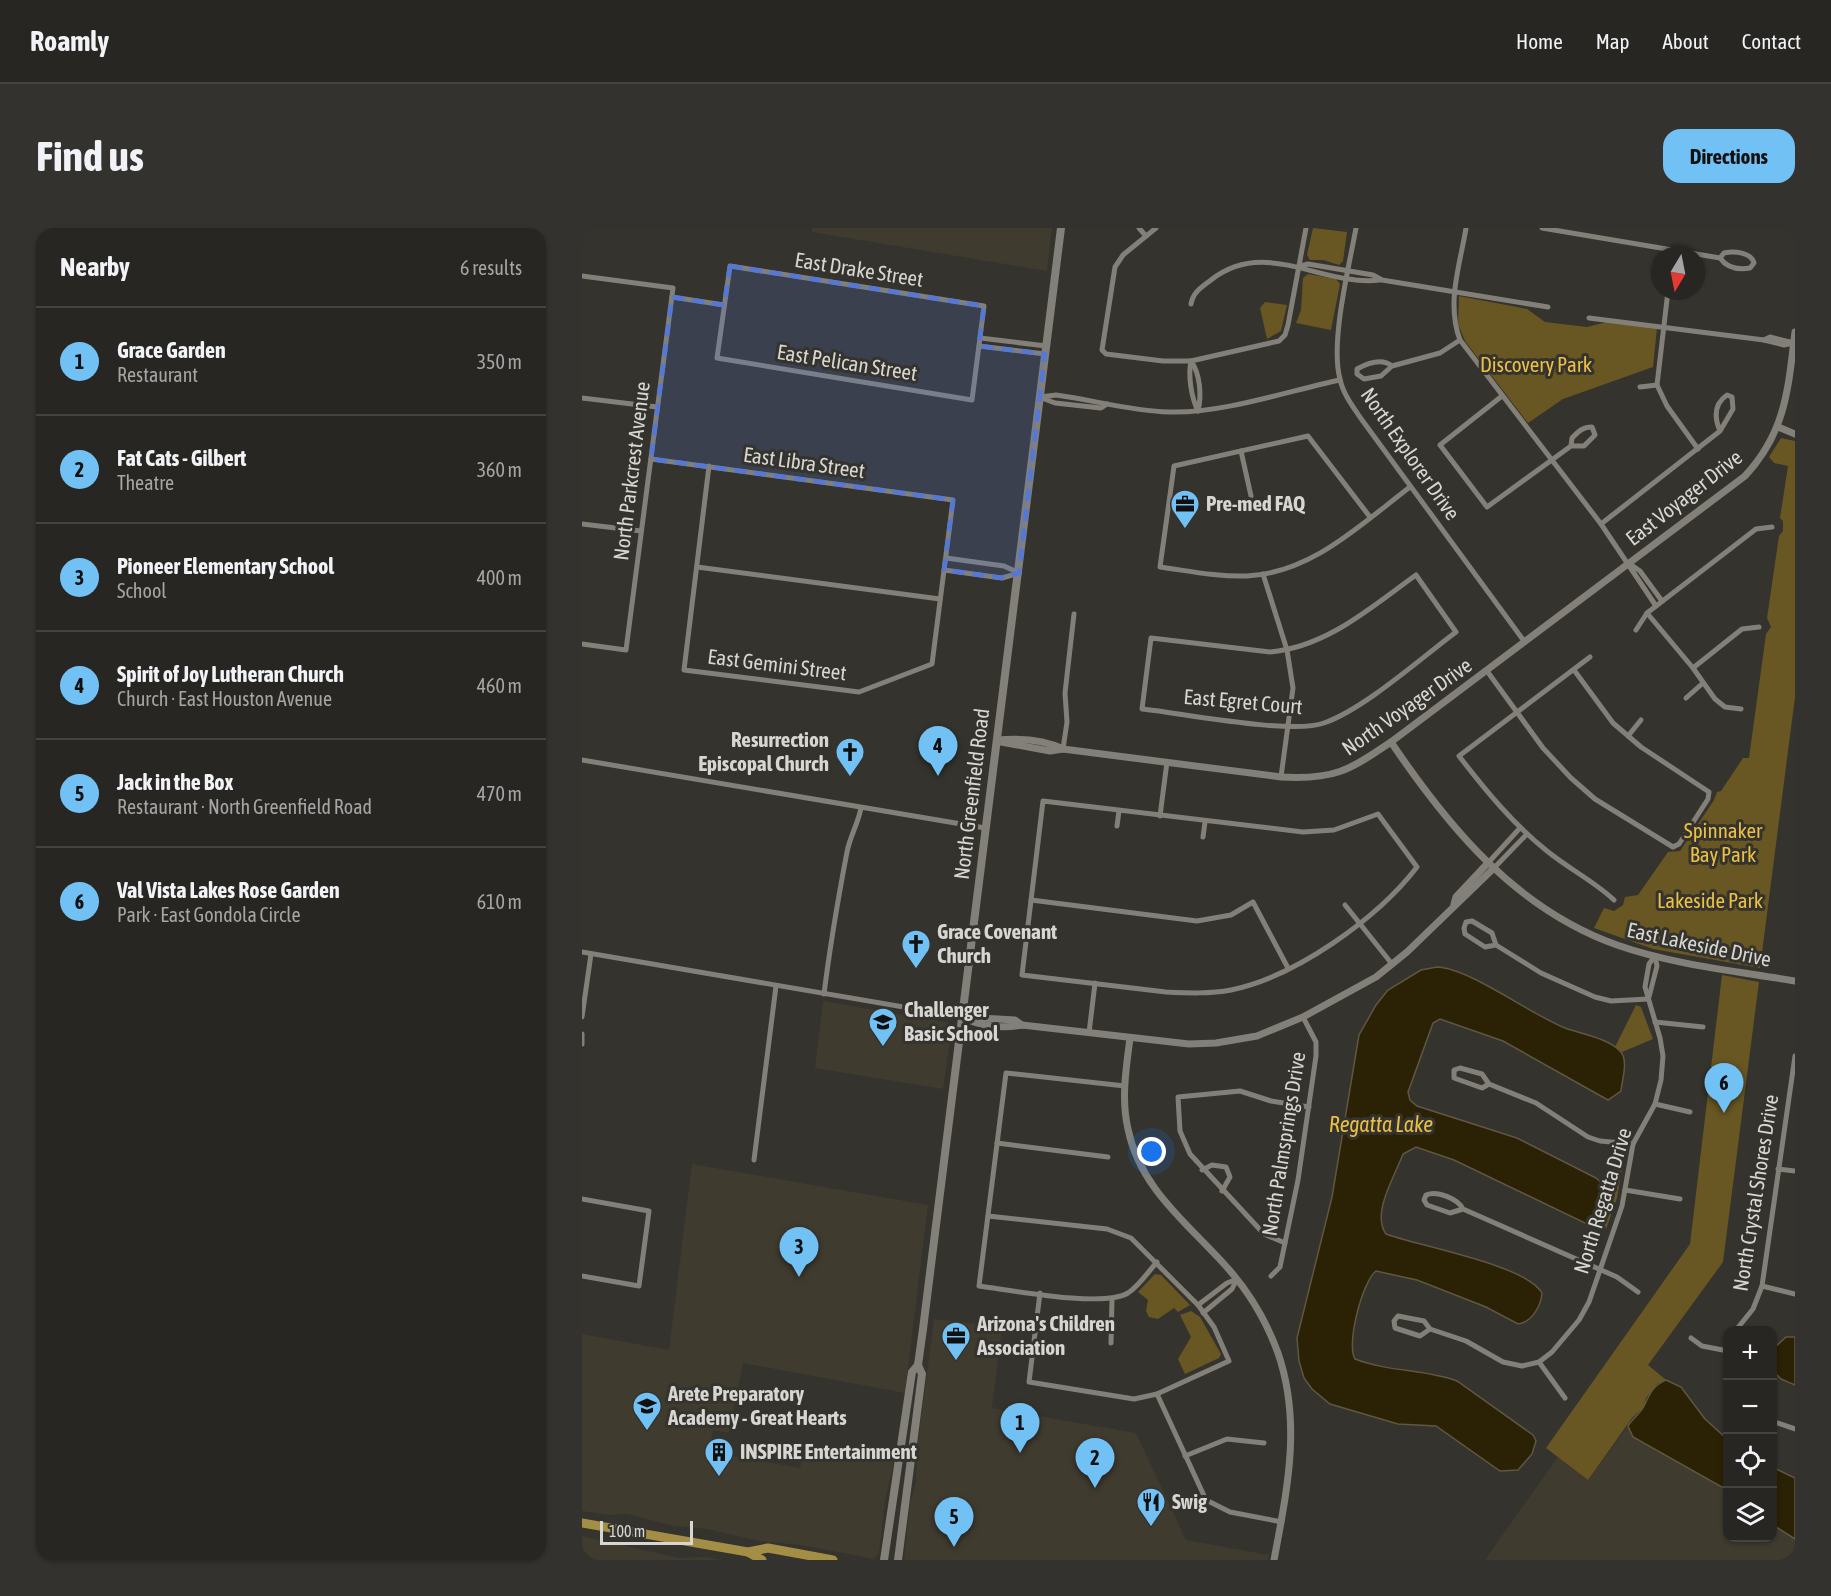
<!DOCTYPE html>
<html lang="en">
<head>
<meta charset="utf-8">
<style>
  :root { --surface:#282622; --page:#34322f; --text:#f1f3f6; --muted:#a5a5a5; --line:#444340; --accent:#72c1f5 }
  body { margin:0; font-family:"Asap Condensed",sans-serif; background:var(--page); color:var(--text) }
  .controls { position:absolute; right:18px; bottom:18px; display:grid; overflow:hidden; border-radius:12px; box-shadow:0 2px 4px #0004 }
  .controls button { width:54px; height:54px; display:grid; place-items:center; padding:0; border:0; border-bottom:2px solid var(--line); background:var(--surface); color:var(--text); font:30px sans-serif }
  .compass { position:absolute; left:1069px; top:18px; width:54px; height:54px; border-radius:50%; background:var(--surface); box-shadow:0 2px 4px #0004; rotate:190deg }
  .scale { position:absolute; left:18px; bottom:15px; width:93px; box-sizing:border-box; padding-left:6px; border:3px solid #d7d6d2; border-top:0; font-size:16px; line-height:21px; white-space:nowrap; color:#d7d6d2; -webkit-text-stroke:4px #35332d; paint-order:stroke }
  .you { position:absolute; left:570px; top:924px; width:21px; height:21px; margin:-15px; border:4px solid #fff; border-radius:50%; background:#1a73e8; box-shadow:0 0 0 9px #1a73e833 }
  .badge { display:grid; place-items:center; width:39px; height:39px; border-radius:50%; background:var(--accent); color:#111; font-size:20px; font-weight:700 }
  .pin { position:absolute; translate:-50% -50px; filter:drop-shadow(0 2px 3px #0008) }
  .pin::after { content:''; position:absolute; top:32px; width:21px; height:18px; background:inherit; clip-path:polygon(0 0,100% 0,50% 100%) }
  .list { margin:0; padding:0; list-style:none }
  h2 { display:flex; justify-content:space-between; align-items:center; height:78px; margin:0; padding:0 24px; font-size:26px }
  h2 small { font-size:20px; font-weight:400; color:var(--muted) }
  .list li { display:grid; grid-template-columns:39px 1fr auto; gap:18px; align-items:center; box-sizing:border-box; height:108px; padding:0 24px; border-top:2px solid var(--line) }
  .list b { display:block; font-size:22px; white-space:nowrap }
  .list p { margin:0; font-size:20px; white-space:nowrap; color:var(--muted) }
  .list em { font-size:20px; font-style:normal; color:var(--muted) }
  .icon { flex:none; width:33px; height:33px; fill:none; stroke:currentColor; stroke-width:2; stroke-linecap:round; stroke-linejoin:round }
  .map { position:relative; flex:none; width:1213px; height:1332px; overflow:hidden; border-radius:18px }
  header { display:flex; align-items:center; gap:36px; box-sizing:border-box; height:84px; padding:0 30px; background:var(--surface); border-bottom:2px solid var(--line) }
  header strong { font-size:28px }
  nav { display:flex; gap:33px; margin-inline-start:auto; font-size:21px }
  .intro { display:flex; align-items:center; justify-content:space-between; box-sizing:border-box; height:144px; padding:0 36px }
  h1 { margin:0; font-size:42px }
  .button { padding:15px 27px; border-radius:18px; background:var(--accent); color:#111; font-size:21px; font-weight:700 }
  main { display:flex; gap:36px; padding:0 36px }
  aside { flex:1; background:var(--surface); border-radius:18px; box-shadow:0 2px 4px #0004 }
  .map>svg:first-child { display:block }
  .built { fill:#403b2f }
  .green { fill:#685623 }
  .water { fill:#2b2104; stroke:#5f5742; stroke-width:1.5 }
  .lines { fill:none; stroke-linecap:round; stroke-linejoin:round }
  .minor { stroke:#828079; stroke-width:5 }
  .tertiary { stroke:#828079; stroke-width:7 }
  .secondary { stroke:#828079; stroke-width:8 }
  .primary { stroke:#a48d45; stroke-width:9 }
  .marked { fill:#5577d6; fill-opacity:0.2; stroke:#5577d6; stroke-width:4.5; stroke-dasharray:12 8; stroke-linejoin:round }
  .labels { text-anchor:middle; stroke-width:6; stroke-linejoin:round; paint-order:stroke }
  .street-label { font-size:21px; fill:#d7d6d2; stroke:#35332d }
  .park-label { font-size:21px; fill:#ebc045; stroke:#35332d }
  .poi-label { font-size:21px; font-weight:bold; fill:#d7d6d2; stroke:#35332d; text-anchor:start }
  .water-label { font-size:22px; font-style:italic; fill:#eabf43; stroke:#35332d }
</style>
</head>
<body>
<header>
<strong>Roamly</strong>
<nav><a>Home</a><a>Map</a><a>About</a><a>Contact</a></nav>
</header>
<div class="intro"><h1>Find us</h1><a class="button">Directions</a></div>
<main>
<aside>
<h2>Nearby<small>6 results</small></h2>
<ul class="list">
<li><span class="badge">1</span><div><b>Grace Garden</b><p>Restaurant</p></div><em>350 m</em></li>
<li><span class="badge">2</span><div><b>Fat Cats - Gilbert</b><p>Theatre</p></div><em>360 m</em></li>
<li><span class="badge">3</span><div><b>Pioneer Elementary School</b><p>School</p></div><em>400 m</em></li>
<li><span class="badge">4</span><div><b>Spirit of Joy Lutheran Church</b><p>Church · East Houston Avenue</p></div><em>460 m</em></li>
<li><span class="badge">5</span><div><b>Jack in the Box</b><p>Restaurant · North Greenfield Road</p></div><em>470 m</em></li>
<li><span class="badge">6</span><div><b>Val Vista Lakes Rose Garden</b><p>Park · East Gondola Circle</p></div><em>610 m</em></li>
</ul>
</aside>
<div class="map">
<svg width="1213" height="1332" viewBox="0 0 1213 1332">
  <rect width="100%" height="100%" fill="#35332d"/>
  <g class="built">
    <polygon points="230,0 470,0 465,43 230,4"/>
    <polygon points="241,773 368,795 370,799 361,861 233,840"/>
    <polygon points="110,936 346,977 323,1165 161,1135 147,1205 131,1202 127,1224 218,1240 222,1222 274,1233 291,1230 312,1233 303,1274 297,1325 292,1331 219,1317 177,1313 125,1301 92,1298 45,1286 26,1287 0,1283 0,1106 87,1122"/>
    <polygon points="352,1091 420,1099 410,1180 554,1205 604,1312 687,1327 686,1332 322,1332 328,1276 334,1255 335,1221"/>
    <polygon points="1046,1198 1051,1209 1058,1214 1145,1262 1146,1310 1190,1310 1191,1297 1213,1311 1213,1332 903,1332 976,1229 1006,1252"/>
    <polygon points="0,1308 97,1330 124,1329 141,1332 0,1332"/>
  </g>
  <g class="green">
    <polygon points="731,0 765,4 761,33 757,37 741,32 728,32 725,27"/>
    <polygon points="726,46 754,51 758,56 749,102 714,95 719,82 721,50"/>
    <polygon points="877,68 945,81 963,94 1005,99 1025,94 1075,100 1071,139 981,171 946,195 883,113 876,96"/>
    <polygon points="683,74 705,77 699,103 685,111 678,80"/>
    <polygon points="1199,210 1213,213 1213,469 1178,740 1071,721 1012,700 1022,680 1032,683 1041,677 1043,669 1056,667 1086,624 1098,623 1132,572 1135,564 1139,563 1161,530 1167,530 1184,406 1189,399 1185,390 1197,308 1201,303 1201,293 1198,290 1206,238 1192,235 1187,229"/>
    <polygon points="1140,747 1177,754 1141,1034 1066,1137 1084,1152 1075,1156 1064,1170 1062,1179 1050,1190 1006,1252 964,1220 1108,1016"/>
    <polygon points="1054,777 1059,779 1071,811 1040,824 1033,819"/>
    <path d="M1042 929 1035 970 1024 1001 1018 991C1025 979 1019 970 1023 958 1025 949 1034 934 1042 929Z"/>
    <polygon points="573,1046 579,1047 608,1077 596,1084 592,1080 576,1091 567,1089 564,1083 566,1072 556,1064"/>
    <polygon points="609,1083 618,1089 639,1126 637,1130 603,1146 596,1131 609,1109 598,1087"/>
  </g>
  <g class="water">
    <path d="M855 739C887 740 948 786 983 800 999 806 1026 810 1038 823 1047 832 1040 851 1039 863L1026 872 921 813 858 791 851 795 826 864 828 872 835 878 935 910 1014 950C1030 962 1027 992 1005 996L872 932 834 919 821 926C813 948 789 985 804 1006 836 1018 945 1037 960 1065 959 1078 950 1094 936 1096L904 1079 835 1052 794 1043C780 1054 764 1117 773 1131 806 1144 843 1141 875 1153L951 1207 954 1213 950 1226 936 1242 918 1243 854 1198 816 1196 748 1176 730 1161 722 1150 717 1133 715 1110 750 969 777 807 794 777 806 762 839 742Z"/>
    <polygon points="1204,1109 1213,1109 1213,1157 1199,1151 1191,1143 1191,1121"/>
    <path d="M1084 1152 1099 1159 1123 1191 1145 1211V1262L1051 1209 1046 1198C1050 1191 1059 1185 1062 1178 1068 1166 1070 1158 1084 1152Z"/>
    <polygon points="1190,1239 1213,1250 1213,1311 1191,1297"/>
  </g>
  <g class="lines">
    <g class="minor">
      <polyline points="557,0 564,8"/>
      <polyline points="574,0 541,27 533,39 520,122 524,126 581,133 609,133 697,113 703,107 706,97 724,0"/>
      <path d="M774 0C767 39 748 114 758 151 761 166 771 179 780 192L942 413"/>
      <path d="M884 0C878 37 864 75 878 112L1019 296 1074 378"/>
      <path d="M960 0 1138 30C1145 40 1156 42 1168 40L1172 35C1169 24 1152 23 1142 25L1138 30"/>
      <polygon points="148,38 402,78 390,172 135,130"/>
      <polyline points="718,38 726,36 791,47 800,52 966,79"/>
      <polyline points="0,48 91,60 44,422 0,416"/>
      <polyline points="1086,63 1075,157 1085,178 1116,221"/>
      <polyline points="90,69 142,77"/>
      <path d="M609 76C611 64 620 59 629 52 684 9 739 59 798 52"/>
      <polyline points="1007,90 1182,112 1202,117 1212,115"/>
      <polyline points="398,110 464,118"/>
      <polyline points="1182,112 1188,109 1212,115"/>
      <polyline points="397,118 463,126"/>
      <path d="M609 133C618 146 620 167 616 183"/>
      <path d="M609 133C606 147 609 169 616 183"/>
      <path d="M810 138C800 130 786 135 775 141V146L782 151 799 148 810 138 858 125 878 112"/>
      <polyline points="1058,159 1075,157"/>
      <path d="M920 168 858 217 905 279 989 218H1002L1013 207 1010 199C1000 199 996 204 990 210L989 218"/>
      <path d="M458 169 474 167C512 172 548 183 587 184 639 186 706 163 758 152"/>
      <polyline points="0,170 75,179"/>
      <polyline points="460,170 473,175 519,180 525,176"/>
      <polyline points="659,223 669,268"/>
      <polyline points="69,231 371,272 350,436 277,464 102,442 127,238"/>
      <path d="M788 289 726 208 592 238 578 339C607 343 636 349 665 348 730 345 779 296 828 259"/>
      <polyline points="0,296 59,303"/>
      <path d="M1019 296 1138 203 1151 181 1150 169 1145 167C1132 176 1132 189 1138 203"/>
      <polyline points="364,330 422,338 437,345"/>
      <polyline points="1048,336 1058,343 1080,373"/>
      <polyline points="115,339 358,371"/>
      <polyline points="362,342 420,350 437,345"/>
      <polyline points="681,346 705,422 711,460 699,549"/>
      <path d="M834 347 874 404C838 431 782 481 742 495 710 507 599 485 560 481L569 410 688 424C745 419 789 379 834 347Z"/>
      <polyline points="1065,385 1111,440 1133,471 1143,479 1159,481"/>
      <polyline points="1054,402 1065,385 1174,301 1190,299"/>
      <path d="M1008 429 877 528C904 563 931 596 965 623 987 641 1012 653 1032 672"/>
      <polyline points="1111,440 1160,401 1177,399"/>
      <polyline points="905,443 961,520 989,550 1013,571 1091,619 1097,616 1126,571 1127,564 1059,519 1031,495 992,442"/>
      <polyline points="1104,470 1121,455"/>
      <polyline points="1046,508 1059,492"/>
      <polyline points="481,521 485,494 483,465 492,386"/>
      <polyline points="0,532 403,600"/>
      <path d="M461 573 721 604 752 602 796 586 835 639C795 691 713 749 649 762 628 766 606 765 584 764L440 747Z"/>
      <polyline points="578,588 585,534"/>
      <polyline points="535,598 537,583"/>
      <polyline points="621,609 623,594"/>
      <polyline points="905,636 938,600"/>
      <polyline points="911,641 945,606"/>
      <polyline points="449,672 615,693 649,687 671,674 706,740"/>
      <polyline points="763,677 810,736"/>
      <polyline points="914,717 910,705 890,693 884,694 882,700 883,706 903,719 914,717 959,745 1013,769 1029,773 1066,771"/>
      <polyline points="0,724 380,789"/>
      <path d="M242 766C248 718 256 671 265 624 268 608 276 596 279 580"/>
      <polyline points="1067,769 1075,738 1073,728"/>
      <polyline points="0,789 9,726"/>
      <polyline points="1073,794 1121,799"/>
      <polyline points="507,805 513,755"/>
      <polyline points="0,806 0,816"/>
      <polyline points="907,856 900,860 872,850 872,842 878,840 900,846 907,856 954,875 1006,909 1018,913 1051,916"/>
      <path d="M543 858 424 845 397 1058C429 1062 521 1080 546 1065 557 1058 566 1044 575 1034"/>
      <polyline points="1073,876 1108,884"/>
      <polyline points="415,915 526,929"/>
      <polyline points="172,932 194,758"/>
      <polyline points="1196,941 1213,943"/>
      <polyline points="620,942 630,937 644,939 648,949 640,963"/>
      <polyline points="1043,962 1098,971"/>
      <polyline points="0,971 67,983 57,1058 0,1048"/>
      <path d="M881 981 868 985 845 977 842 972 844 967C855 962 876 971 881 981L1035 1049 1056 1064"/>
      <polyline points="406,988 525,1001 549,1010 616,1077 632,1099 647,1133 575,1166 552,1171 447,1154 458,1065"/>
      <polyline points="703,1015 682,1006 608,926 598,903 596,869 658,863 689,873 727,879"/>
      <polyline points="689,1048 698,1039 716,952 734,828 734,814 721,789"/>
      <polyline points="1180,1058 1213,1066"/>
      <polyline points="616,1077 645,1055 655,1051"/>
      <polyline points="621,1085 650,1061 655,1051"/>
      <polyline points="848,1101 838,1108 813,1100 812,1093 816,1088 842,1093 848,1101 884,1113 921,1134 940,1138 957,1134 970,1124 997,1092 1007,1074 1040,978 1051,916 1073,876 1079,852 1081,828 1078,810 1063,759 1067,736 1073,728"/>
      <polyline points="1154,1102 1171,1081 1180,1058 1213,828"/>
      <polyline points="1109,1110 1120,1118 1146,1123"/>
      <polyline points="529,1115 530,1071"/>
      <polyline points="957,1134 983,1170"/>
      <polyline points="575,1166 624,1272 648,1284 700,1294"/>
      <polyline points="1190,1193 1213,1201"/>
      <polyline points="603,1228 645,1211 682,1215"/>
    </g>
    <g class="tertiary">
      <polyline points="1196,199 1213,206"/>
      <path d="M415 512C437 510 461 511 481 521L699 549C752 552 766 543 809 514L1163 248C1204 204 1206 161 1213 104"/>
      <polyline points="419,514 468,523 481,521"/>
      <path d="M809 514C867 600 934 681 1035 717 1092 737 1154 743 1213 753"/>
      <polyline points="872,676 874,669 905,636"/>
      <path d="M380 789C398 798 420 801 440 797L607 816 634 815 675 808 721 789 794 749 825 724 911 641"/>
      <polyline points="381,789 433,792 440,797"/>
      <path d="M548 810C544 841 539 871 546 901 558 960 604 994 642 1036 666 1062 684 1092 696 1125 720 1195 705 1262 692 1332"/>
    </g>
    <g class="secondary">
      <polyline points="302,1332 330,1144 336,1137 341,1101 479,0"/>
      <polyline points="316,1332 340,1146 336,1137"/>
    </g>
    <g class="primary">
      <polyline points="0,1295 166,1324 186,1320 251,1332"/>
      <polyline points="166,1324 180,1332"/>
    </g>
  </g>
  <path class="marked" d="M148 38 402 78 397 118 463 126 437 345 420 350 362 342 371 272 69 231 90 69 142 77Z"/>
  <defs>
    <g id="office-pin" transform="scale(1.5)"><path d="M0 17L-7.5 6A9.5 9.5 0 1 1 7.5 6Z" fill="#72c1f5" stroke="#35332d"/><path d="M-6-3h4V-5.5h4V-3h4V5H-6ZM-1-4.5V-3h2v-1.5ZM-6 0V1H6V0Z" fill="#111"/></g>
    <g id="church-pin" transform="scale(1.5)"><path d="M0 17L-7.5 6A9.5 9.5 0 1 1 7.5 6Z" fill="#72c1f5" stroke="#35332d"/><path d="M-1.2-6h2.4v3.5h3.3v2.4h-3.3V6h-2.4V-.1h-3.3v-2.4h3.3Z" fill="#111"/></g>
    <g id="school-pin" transform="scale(1.5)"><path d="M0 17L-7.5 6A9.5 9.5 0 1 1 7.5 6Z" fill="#72c1f5" stroke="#35332d"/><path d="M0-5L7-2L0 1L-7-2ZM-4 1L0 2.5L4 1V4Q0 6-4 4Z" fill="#111"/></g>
    <g id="building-pin" transform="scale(1.5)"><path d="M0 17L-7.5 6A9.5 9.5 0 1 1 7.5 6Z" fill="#72c1f5" stroke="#35332d"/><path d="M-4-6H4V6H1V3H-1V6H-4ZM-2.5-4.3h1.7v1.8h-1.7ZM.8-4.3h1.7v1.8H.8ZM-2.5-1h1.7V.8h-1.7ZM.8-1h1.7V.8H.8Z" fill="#111"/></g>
    <g id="restaurant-pin" transform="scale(1.5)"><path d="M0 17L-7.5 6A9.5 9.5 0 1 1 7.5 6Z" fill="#72c1f5" stroke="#35332d"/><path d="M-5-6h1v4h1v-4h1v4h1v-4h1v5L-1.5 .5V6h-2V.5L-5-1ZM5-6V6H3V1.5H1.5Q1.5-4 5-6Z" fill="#111"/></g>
  </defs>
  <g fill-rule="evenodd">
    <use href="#office-pin" x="603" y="276"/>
    <use href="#church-pin" x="268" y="524"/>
    <use href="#church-pin" x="334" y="716"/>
    <use href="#school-pin" x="301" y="794"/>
    <use href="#office-pin" x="374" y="1108"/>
    <use href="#school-pin" x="65" y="1178"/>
    <use href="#building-pin" x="137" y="1224"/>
    <use href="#restaurant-pin" x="569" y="1274"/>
  </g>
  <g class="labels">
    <g class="street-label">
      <text transform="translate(277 42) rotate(9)" y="7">East Drake Street</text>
      <text transform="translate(265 135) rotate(9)" y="7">East Pelican Street</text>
      <text transform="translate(828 226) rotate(55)" y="7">North Explorer Drive</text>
      <text transform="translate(222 235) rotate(8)" y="7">East Libra Street</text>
      <text transform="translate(50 243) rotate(-83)" y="7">North Parkcrest Avenue</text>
      <text transform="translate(1102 270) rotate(-38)" y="7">East Voyager Drive</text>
      <text transform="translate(195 437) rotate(7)" y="7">East Gemini Street</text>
      <text transform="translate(661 474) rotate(5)" y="7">East Egret Court</text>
      <text transform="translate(825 479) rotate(-35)" y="7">North Voyager Drive</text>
      <text transform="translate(390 566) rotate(-83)" y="7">North Greenfield Road</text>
      <text transform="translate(1117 717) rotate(12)" y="7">East Lakeside Drive</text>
      <text transform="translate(702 916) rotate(-81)" y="7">North Palmsprings Drive</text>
      <text transform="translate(1174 965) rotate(-81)" y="7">North Crystal Shores Drive</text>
      <text transform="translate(1021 973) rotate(-73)" y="7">North Regatta Drive</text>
    </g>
    <g class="park-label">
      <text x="954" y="144">Discovery Park</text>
      <text x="1141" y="610">Spinnaker<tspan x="1141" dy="24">Bay Park</tspan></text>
      <text x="1128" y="680">Lakeside Park</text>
    </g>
    <g class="poi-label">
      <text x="624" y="283">Pre-med FAQ</text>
      <text x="247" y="519" text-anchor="end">Resurrection<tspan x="247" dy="24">Episcopal Church</tspan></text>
      <text x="355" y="711">Grace Covenant<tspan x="355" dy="24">Church</tspan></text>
      <text x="322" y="789">Challenger<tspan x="322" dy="24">Basic School</tspan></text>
      <text x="395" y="1103">Arizona's Children<tspan x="395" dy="24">Association</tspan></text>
      <text x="86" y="1173">Arete Preparatory<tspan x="86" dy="24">Academy - Great Hearts</tspan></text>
      <text x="158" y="1231">INSPIRE Entertainment</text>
      <text x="590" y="1281">Swig</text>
    </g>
    <g class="water-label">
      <text x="799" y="904">Regatta Lake</text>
    </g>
  </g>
</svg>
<div class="controls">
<button>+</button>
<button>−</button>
<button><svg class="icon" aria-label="locate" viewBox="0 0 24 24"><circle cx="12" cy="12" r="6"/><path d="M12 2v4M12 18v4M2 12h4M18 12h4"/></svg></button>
<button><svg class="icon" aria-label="layers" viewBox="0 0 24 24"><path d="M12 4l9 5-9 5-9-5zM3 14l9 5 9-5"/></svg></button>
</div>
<svg class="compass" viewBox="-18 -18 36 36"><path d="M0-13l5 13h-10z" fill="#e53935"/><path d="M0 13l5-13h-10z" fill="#a5a5a5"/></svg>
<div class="scale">100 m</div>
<div class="you"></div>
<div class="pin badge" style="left:438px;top:1225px">1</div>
<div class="pin badge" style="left:513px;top:1260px">2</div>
<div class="pin badge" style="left:217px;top:1049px">3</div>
<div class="pin badge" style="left:356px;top:548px">4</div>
<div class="pin badge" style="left:372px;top:1319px">5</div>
<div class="pin badge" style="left:1142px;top:885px">6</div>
</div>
</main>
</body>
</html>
